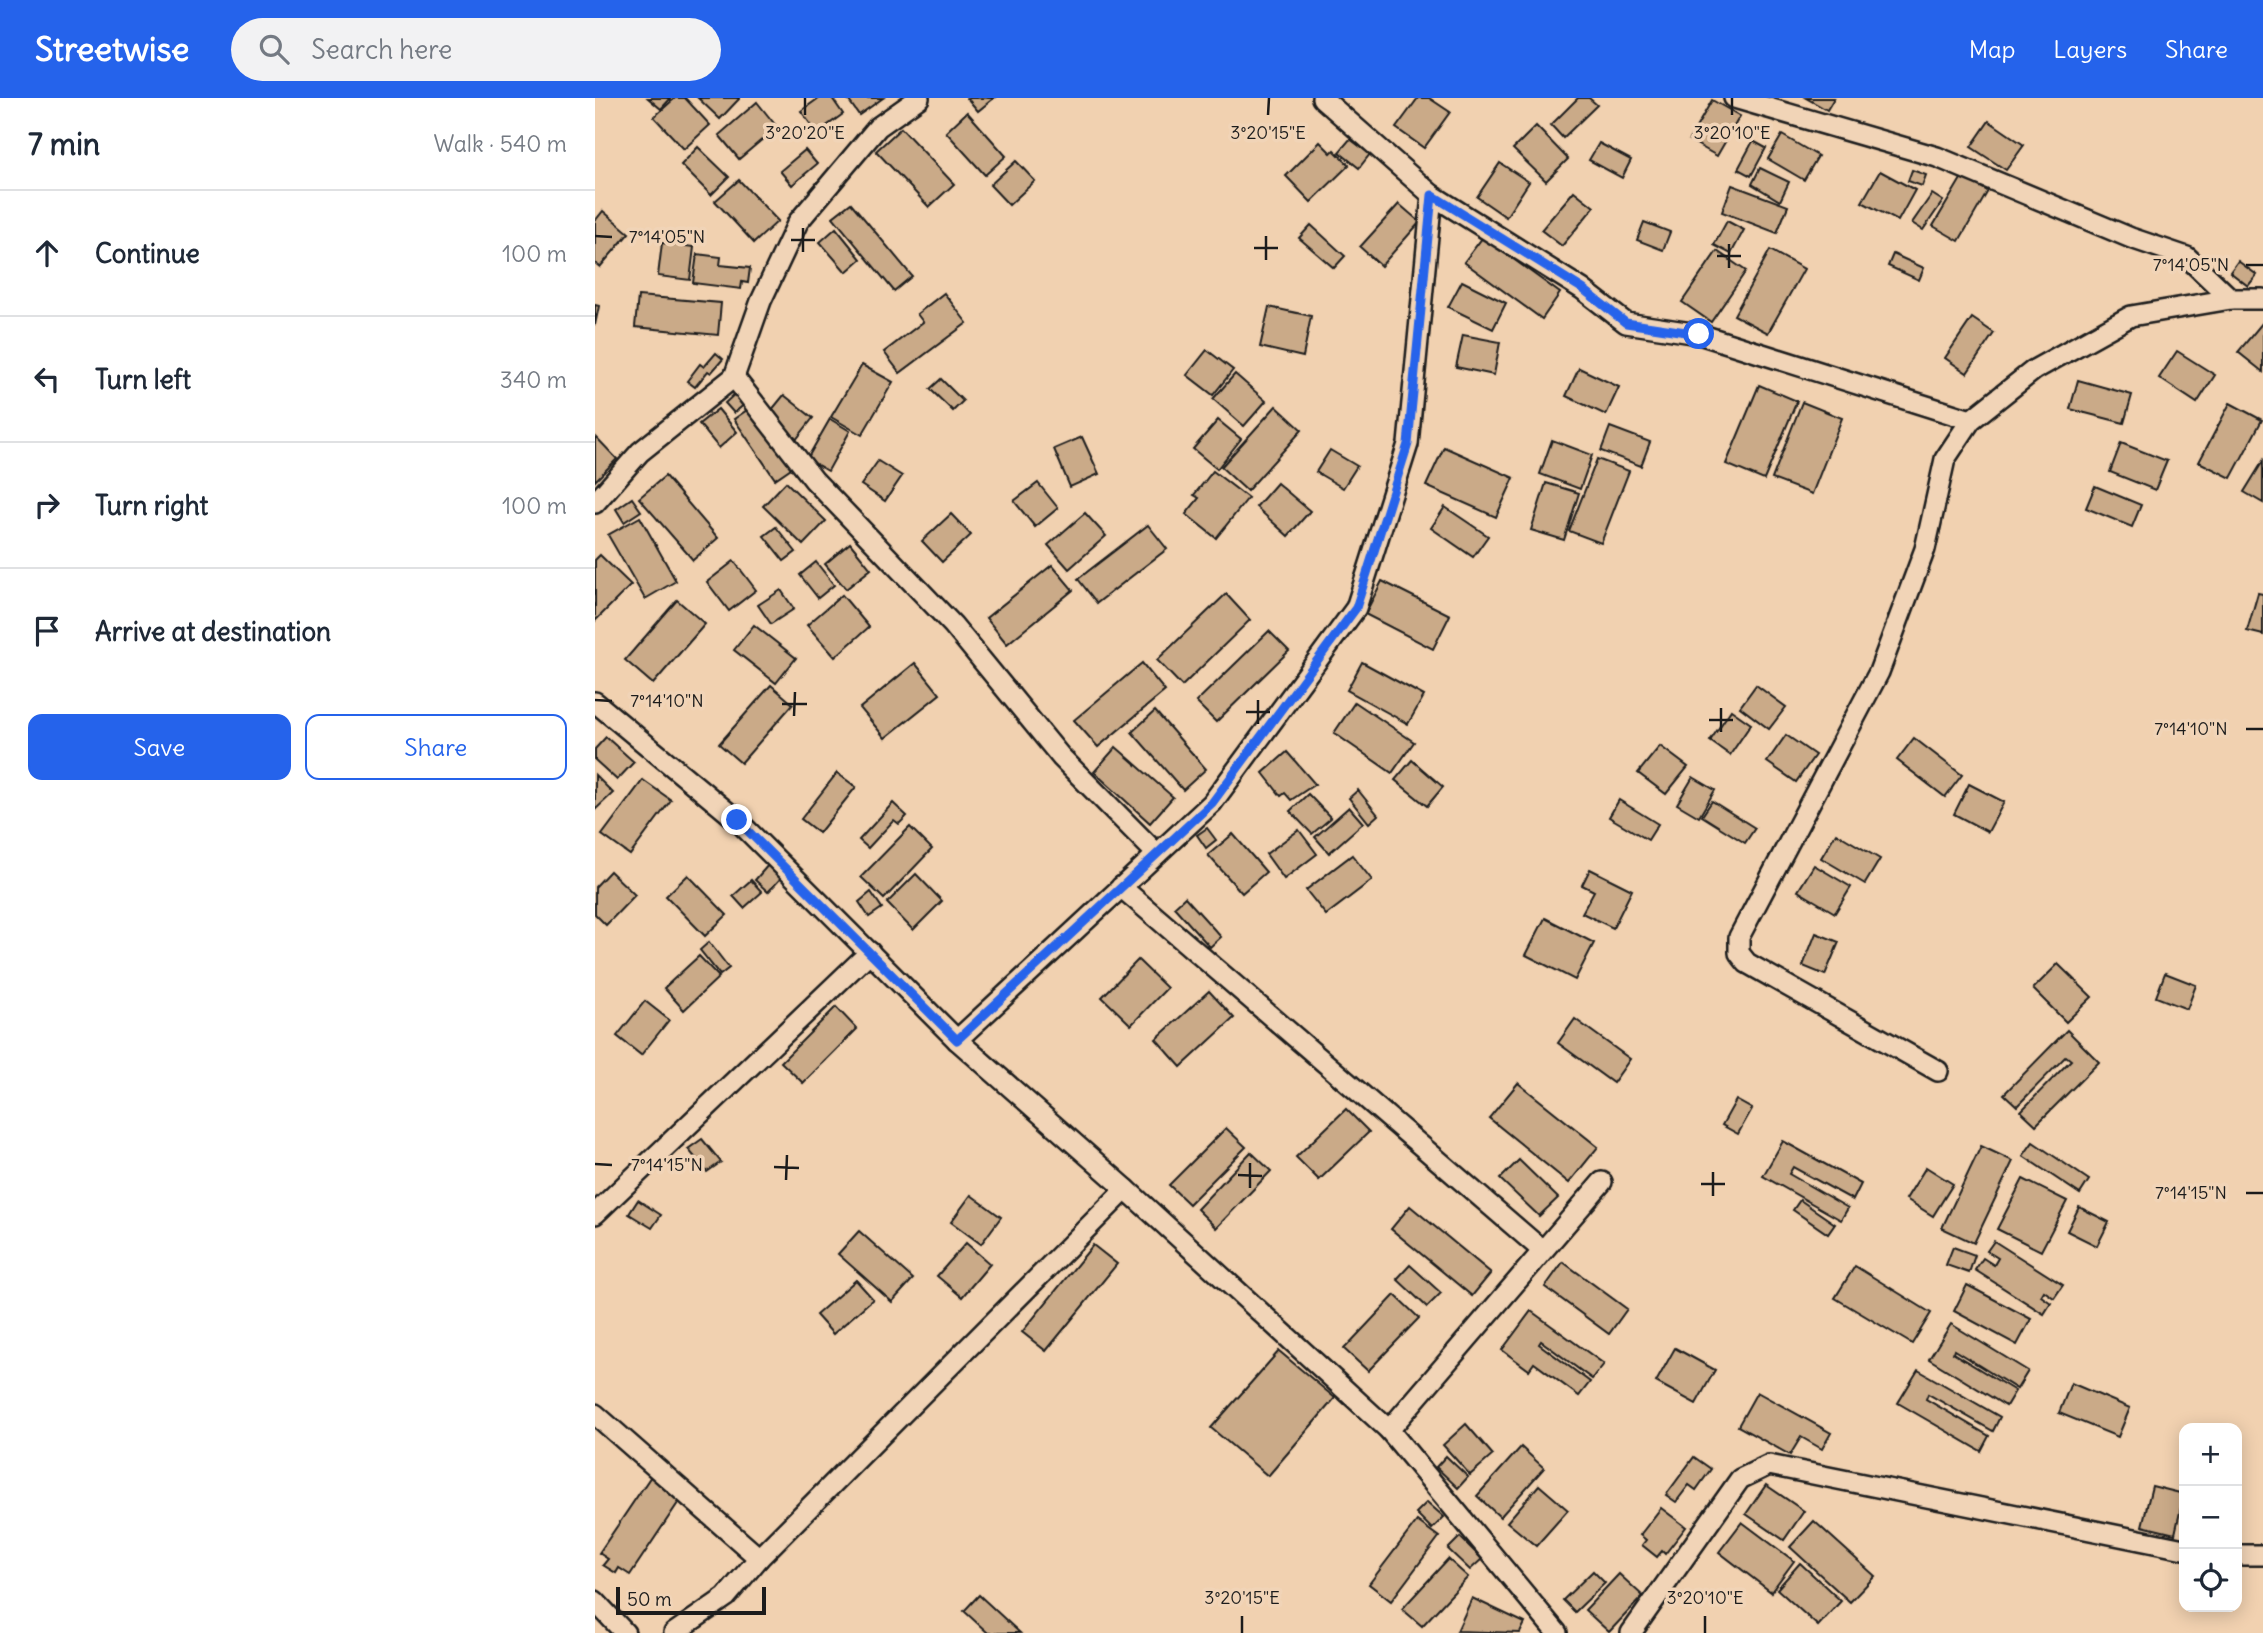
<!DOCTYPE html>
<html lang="en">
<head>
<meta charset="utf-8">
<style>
  :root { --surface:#fff; --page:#f2f2f3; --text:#1f2937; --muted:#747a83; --line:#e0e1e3; --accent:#2563eb }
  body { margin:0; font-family:Delius,sans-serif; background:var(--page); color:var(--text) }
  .controls { position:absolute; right:21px; bottom:21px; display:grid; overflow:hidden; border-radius:14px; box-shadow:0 4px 18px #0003 }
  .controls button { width:63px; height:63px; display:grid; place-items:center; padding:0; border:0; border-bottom:2px solid var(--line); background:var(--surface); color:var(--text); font:35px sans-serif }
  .scale { position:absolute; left:21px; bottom:18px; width:150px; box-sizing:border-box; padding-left:7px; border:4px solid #1c1c1c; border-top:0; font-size:19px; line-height:24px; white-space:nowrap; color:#1c1c1c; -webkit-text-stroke:5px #f1d4b7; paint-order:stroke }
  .stop { position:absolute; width:21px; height:21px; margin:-16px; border:5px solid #2563eb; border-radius:50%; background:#fff }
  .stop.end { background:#2563eb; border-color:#fff; box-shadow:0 2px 7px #0008 }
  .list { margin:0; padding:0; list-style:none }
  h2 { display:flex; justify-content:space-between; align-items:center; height:91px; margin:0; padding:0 28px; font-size:30px }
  h2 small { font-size:23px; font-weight:400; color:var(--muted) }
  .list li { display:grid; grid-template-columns:46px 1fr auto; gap:21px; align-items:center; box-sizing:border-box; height:126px; padding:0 28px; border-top:2px solid var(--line) }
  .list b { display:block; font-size:26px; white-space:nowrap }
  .list em { font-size:23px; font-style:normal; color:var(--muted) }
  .actions { display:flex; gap:14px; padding:21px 28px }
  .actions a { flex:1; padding:16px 0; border:2px solid var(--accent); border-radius:14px; text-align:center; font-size:24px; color:var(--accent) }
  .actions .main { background:var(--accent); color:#fff }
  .icon { flex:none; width:38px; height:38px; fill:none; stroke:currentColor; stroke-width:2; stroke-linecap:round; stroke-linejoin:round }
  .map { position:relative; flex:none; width:1668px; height:1535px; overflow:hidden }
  header { display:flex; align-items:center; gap:42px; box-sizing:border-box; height:98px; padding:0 35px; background:var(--accent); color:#fff }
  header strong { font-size:33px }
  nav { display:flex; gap:38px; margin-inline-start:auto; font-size:24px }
  .search { width:490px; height:63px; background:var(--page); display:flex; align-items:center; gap:18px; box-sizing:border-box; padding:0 24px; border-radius:38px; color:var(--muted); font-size:26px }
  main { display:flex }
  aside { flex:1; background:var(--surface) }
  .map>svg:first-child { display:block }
  .building { fill:#caaa88; stroke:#1c1c1c; stroke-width:2 }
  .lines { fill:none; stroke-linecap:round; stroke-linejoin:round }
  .minor-casing { stroke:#1c1c1c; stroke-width:24 }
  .minor { stroke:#f1d4b7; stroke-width:19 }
  .route { stroke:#2563eb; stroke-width:9 }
  .ticks { fill:none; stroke:#1c1c1c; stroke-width:2.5 }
  .ticks-label { font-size:18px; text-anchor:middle; fill:#1c1c1c; stroke:#f1d4b7; stroke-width:7; stroke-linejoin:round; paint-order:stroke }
</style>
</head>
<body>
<header>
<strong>Streetwise</strong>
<div class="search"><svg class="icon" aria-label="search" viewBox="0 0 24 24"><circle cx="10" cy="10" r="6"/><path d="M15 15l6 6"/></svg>Search here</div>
<nav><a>Map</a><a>Layers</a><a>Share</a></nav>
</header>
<main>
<aside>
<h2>7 min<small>Walk · 540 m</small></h2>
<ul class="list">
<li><svg class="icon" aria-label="ahead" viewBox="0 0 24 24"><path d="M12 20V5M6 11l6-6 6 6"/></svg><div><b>Continue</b></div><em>100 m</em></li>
<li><svg class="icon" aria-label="left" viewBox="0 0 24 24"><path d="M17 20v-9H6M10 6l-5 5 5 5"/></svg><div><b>Turn left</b></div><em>340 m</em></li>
<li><svg class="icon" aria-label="right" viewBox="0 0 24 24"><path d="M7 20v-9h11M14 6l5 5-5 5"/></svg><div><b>Turn right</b></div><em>100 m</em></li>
<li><svg class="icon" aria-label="arrive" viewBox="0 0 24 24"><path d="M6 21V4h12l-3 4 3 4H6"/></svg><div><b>Arrive at destination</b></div></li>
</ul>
<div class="actions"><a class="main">Save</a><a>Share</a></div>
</aside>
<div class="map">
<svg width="1668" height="1535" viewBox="0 0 1668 1535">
  <rect width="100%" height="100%" fill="#f1d1b0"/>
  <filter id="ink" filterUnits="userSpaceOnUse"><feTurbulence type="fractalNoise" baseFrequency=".0143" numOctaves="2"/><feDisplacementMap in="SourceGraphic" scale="14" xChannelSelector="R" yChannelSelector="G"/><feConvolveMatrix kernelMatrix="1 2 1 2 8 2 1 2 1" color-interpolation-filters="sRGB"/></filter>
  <g filter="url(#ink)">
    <g class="building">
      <polygon points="53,0 76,0 66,11"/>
      <polygon points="80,0 90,0 115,27 89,51 59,19"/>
      <polygon points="103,0 144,0 144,1 125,21"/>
      <polygon points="224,0 237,0 248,16 222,35 206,13"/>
      <polygon points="252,0 288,0 264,17"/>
      <polygon points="372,0 399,0 383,13"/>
      <polygon points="823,0 834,0 855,14 829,50 801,30"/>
      <polygon points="983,0 994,0 1002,7 968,40 956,27"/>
      <polygon points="1211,0 1239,0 1232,12"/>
      <polygon points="1117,2 1145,18 1122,58 1094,42"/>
      <polygon points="162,4 182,29 144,61 124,37"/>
      <polygon points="372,14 411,58 390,77 351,34"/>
      <polygon points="1394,23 1429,47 1411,72 1376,49"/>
      <polygon points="941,28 973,61 951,83 918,51"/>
      <polygon points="306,30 359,86 334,109 281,53"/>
      <polygon points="1187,37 1223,58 1209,82 1173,61"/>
      <polygon points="755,41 775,56 764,70 744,54"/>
      <polygon points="1158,43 1171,50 1156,78 1143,71"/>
      <polygon points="725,44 736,55 739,52 754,67 716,104 691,78"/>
      <polygon points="1004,45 1036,62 1027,80 994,62"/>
      <polygon points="103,49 134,79 116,97 86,67"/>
      <polygon points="210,52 222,66 197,87 185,73"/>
      <polygon points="421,63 440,83 414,107 395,87"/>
      <polygon points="905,65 934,84 911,119 882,99"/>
      <polygon points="1165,70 1194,84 1185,103 1157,86"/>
      <polygon points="1317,72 1331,77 1327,88 1313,83"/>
      <polygon points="1285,73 1320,92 1303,123 1267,104"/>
      <polygon points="1367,79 1393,93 1364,143 1338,128"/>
      <polygon points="144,82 183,123 159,145 120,103"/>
      <polygon points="1137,87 1193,108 1182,135 1127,114"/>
      <polygon points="979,93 999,109 967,148 946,132"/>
      <polygon points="1337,96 1348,103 1328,132 1317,125"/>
      <polygon points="256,105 317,178 299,193 238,119"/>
      <polygon points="804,106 825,124 786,168 765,149"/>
      <polygon points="8,113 34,135 5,169 0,165 0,123"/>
      <polygon points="1132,123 1149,132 1136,156 1119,147"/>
      <polygon points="1049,124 1075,134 1068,152 1042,142"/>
      <polygon points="716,127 750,158 739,170 704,140"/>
      <polygon points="241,130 266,161 251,174 225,144"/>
      <polygon points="888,139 965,195 947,221 869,164"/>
      <polygon points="67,145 99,149 95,182 63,178"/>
      <polygon points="1175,152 1209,171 1173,235 1139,217"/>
      <polygon points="1122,153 1151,173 1116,224 1087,204"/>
      <polygon points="102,156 126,159 125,167 155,170 153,185 147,184 146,191 98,185"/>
      <polygon points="1298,156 1329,170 1324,182 1293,168"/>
      <polygon points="1643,163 1662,177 1653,188 1635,174"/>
      <polygon points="867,183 911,205 898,231 853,209"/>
      <polygon points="349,195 372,225 305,275 289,254 328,224 322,216"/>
      <polygon points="43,198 126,205 123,237 40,229"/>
      <polygon points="0,207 4,208 0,227"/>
      <polygon points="674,209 716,218 708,259 665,249"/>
      <polygon points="1377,220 1399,235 1372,275 1350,260"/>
      <polygon points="1668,224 1668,274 1643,254"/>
      <polygon points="868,237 905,244 899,277 861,269"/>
      <polygon points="612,252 638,272 618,297 592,277"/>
      <polygon points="1582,253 1620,277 1602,305 1564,280"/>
      <polygon points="121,255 128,261 116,275 113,273 100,289 92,283 105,266 109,269"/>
      <polygon points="267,267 298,284 267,337 236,319"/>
      <polygon points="984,270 1024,289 1011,317 971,298"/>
      <polygon points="640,276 671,303 649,328 618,301"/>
      <polygon points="346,281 368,303 358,313 335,291"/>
      <polygon points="1483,282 1537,297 1529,325 1475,311"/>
      <polygon points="1164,287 1202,303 1169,382 1131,366"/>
      <polygon points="142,294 151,305 139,315 130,305"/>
      <polygon points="189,297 218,320 200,343 171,319"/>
      <polygon points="1207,304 1247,320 1217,396 1177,381"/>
      <polygon points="1635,305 1667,322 1636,380 1604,364"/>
      <polygon points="158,308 199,368 180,381 139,321"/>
      <polygon points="681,308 707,332 652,393 626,369"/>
      <polygon points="123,311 142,334 124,350 104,326"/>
      <polygon points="235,321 255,333 233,373 212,361"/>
      <polygon points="623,322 646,341 622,371 598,351"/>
      <polygon points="1015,329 1055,344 1046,368 1006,353"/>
      <polygon points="1,339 22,361 0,383 0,340"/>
      <polygon points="487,339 504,376 475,389 459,351"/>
      <polygon points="957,342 997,357 985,391 945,376"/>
      <polygon points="1526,345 1572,363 1560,392 1515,374"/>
      <polygon points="849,349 919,380 901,419 831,388"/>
      <polygon points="735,352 762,368 748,390 721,374"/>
      <polygon points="1002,361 1034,373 1006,445 974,433"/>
      <polygon points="283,363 307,378 290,403 266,387"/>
      <polygon points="1668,363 1668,405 1649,394"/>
      <polygon points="618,373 653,400 621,440 591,416 604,400 599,397"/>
      <polygon points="70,378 123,440 98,462 44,400"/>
      <polygon points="191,384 231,423 208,447 168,408"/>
      <polygon points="443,385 463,410 440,429 419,403"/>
      <polygon points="682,385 715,413 693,438 661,409"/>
      <polygon points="951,385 984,395 969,442 936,432"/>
      <polygon points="1500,388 1546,407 1537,429 1491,410"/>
      <polygon points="37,400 46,413 29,424 21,411"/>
      <polygon points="850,409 893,438 878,459 836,430"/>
      <polygon points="490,415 511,438 474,471 453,447"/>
      <polygon points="356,416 376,437 347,464 327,443"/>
      <polygon points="45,419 81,483 50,501 13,437"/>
      <polygon points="553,427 572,451 502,505 483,481"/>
      <polygon points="181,429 201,454 189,463 169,438"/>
      <polygon points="255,445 276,471 251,491 230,466"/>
      <polygon points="5,457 36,487 0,523 0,462"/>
      <polygon points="139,463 161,492 134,513 112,484"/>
      <polygon points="221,464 239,487 223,500 205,477"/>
      <polygon points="457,467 478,492 412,546 391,520"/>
      <polygon points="787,483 855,517 838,551 770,516"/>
      <polygon points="186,492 199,511 176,526 163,507"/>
      <polygon points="1663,495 1668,496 1668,537 1652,533"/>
      <polygon points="631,496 655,522 587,588 562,562"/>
      <polygon points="247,497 274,529 240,559 212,527"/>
      <polygon points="82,502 110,526 58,586 30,562"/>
      <polygon points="159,527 201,560 181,585 139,552"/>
      <polygon points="674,533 694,553 621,624 601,604"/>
      <polygon points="767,564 829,598 813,626 752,592"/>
      <polygon points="320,565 345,596 290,640 265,610"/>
      <polygon points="547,565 570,593 503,649 479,622"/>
      <polygon points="176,587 198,606 146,665 124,646"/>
      <polygon points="1161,587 1191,609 1174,631 1145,609"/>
      <polygon points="760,604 819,644 797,675 739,635"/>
      <polygon points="1136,612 1156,626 1135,657 1115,643"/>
      <polygon points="560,613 611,671 588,692 537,634"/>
      <polygon points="1191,637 1220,657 1201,684 1172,664"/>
      <polygon points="11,639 39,664 22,682 0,662 0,651"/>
      <polygon points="1319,640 1367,677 1350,699 1302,662"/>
      <polygon points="1065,648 1093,669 1071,696 1043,675"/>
      <polygon points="521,649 578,699 555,725 499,674"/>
      <polygon points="692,654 720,686 696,702 690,695 686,698 668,675"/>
      <polygon points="817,662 848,689 832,708 800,682"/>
      <polygon points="242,675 261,689 224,735 206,721"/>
      <polygon points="0,677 18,695 0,712"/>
      <polygon points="1098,679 1120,692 1104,719 1082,706"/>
      <polygon points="48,682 76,702 35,757 7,737"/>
      <polygon points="1374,686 1409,704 1393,734 1359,716"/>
      <polygon points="763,692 783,717 774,725 754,700"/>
      <polygon points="713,696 736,720 717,736 695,713"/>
      <polygon points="1024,702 1063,726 1053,742 1014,719"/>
      <polygon points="1117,703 1160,730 1150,745 1107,718"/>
      <polygon points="298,705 312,718 304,726 299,722 273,750 264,742"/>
      <polygon points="754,709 768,725 734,755 720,739"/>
      <polygon points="315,729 337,751 289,801 266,779"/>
      <polygon points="612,730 621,742 611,750 602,737"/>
      <polygon points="704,732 722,756 689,781 671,756"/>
      <polygon points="1241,735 1285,761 1270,786 1226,760"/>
      <polygon points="638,736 671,774 647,795 613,757"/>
      <polygon points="757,757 777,782 731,817 711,792"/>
      <polygon points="174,766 188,778 173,794 160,782"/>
      <polygon points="1219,767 1256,789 1240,815 1203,793"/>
      <polygon points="995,771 1037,792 1018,830 987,815 999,793 987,787"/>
      <polygon points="15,773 40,797 11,827 0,816 0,789"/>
      <polygon points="321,776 347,803 318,832 292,805"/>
      <polygon points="93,777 132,817 110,838 71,798"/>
      <polygon points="156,782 167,794 149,810 138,798"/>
      <polygon points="276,794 287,810 274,819 264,804"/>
      <polygon points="590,799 626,839 615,849 579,809"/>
      <polygon points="950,820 999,845 980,882 931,857"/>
      <polygon points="1221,835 1244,844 1230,877 1208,868"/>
      <polygon points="114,844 134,870 125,877 105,852"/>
      <polygon points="104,858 124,879 89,912 69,890"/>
      <polygon points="543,862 572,890 536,927 507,899"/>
      <polygon points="1463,866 1497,899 1471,924 1438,891"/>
      <polygon points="1570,875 1601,887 1592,911 1561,899"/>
      <polygon points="614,893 639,920 586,969 561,941"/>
      <polygon points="50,903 74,922 46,957 22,938"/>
      <polygon points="241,909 262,931 208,985 186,964"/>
      <polygon points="980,921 1035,961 1018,985 963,945"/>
      <polygon points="1472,932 1504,964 1441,1027 1426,1013 1476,962 1471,958 1422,1008 1409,996"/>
      <polygon points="923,985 1003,1049 974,1085 894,1020"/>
      <polygon points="1141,1002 1157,1011 1143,1036 1127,1027"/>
      <polygon points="751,1011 774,1034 724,1082 701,1059"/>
      <polygon points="631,1030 651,1049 594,1106 574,1087"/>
      <polygon points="107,1041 126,1064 112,1074 93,1051"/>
      <polygon points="1188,1043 1266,1086 1258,1102 1198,1069 1194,1076 1253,1110 1246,1122 1168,1078"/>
      <polygon points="1438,1044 1494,1082 1485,1096 1428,1058"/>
      <polygon points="1386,1048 1418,1063 1379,1145 1347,1130"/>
      <polygon points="656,1054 676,1073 621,1130 602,1111"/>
      <polygon points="924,1062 963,1100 944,1118 905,1081"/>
      <polygon points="1331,1069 1358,1086 1338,1118 1311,1101"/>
      <polygon points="1428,1081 1472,1103 1446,1153 1402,1131"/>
      <polygon points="376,1097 406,1119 386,1146 356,1124"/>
      <polygon points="43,1102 66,1117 57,1130 34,1116"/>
      <polygon points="1205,1102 1240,1126 1233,1136 1198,1112"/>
      <polygon points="815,1108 896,1175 877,1198 796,1131"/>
      <polygon points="1484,1109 1514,1124 1502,1148 1472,1133"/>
      <polygon points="264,1133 318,1181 297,1204 243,1156"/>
      <polygon points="1399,1143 1468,1187 1459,1200 1449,1193 1446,1198 1456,1205 1449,1216 1380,1172 1388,1160 1399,1167 1403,1160 1392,1153"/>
      <polygon points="371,1145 395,1166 367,1199 342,1178"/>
      <polygon points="498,1147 522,1166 451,1253 427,1234"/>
      <polygon points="1358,1149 1380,1157 1374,1175 1351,1167"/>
      <polygon points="968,1164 1032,1211 1014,1236 950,1189"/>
      <polygon points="815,1167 846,1195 832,1209 802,1181"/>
      <polygon points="1260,1168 1336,1215 1317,1246 1240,1200"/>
      <polygon points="261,1182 278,1201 238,1236 221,1217"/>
      <polygon points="1372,1187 1436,1221 1422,1247 1359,1213"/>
      <polygon points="800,1197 824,1220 773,1273 749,1251"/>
      <polygon points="936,1213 1009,1266 997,1281 946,1243 944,1246 995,1284 984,1298 939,1265 934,1272 907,1252"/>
      <polygon points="1356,1226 1433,1273 1422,1291 1359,1252 1358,1255 1420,1293 1411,1308 1334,1261"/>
      <polygon points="1080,1250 1120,1272 1101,1306 1061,1284"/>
      <polygon points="684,1253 740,1300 673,1378 616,1330"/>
      <polygon points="1323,1272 1405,1319 1398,1333 1333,1296 1331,1301 1394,1338 1386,1353 1303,1305"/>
      <polygon points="1476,1285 1535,1310 1523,1339 1464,1315"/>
      <polygon points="1162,1294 1236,1335 1227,1351 1206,1339 1195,1357 1143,1328"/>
      <polygon points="871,1326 898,1357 875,1377 848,1347"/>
      <polygon points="926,1349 949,1370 905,1419 882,1398"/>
      <polygon points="851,1358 873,1379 863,1390 841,1369"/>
      <polygon points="1099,1359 1116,1371 1101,1392 1094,1387 1081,1404 1071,1397"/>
      <polygon points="56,1378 87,1399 35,1477 24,1470 21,1475 8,1467 13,1461 4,1455"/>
      <polygon points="944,1387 973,1412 941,1448 912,1424"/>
      <polygon points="1171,1387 1209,1413 1189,1442 1151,1416"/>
      <polygon points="1557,1388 1589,1396 1580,1436 1547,1428"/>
      <polygon points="832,1404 849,1419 837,1431 821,1415"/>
      <polygon points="1066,1410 1091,1429 1070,1456 1067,1453 1062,1459 1047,1447 1051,1442 1045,1437"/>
      <polygon points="822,1423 844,1439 796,1503 774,1486"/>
      <polygon points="1219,1423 1280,1478 1255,1504 1195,1449"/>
      <polygon points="1147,1424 1199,1463 1176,1494 1124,1454"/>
      <polygon points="865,1439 887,1461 875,1472 853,1451"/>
      <polygon points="853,1461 873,1479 827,1528 807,1511"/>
      <polygon points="1205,1465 1246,1503 1223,1528 1182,1491"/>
      <polygon points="998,1473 1010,1485 980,1514 968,1502"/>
      <polygon points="1024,1476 1048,1498 1014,1534 990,1512"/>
      <polygon points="384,1497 425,1535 393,1535 369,1513"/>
      <polygon points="877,1500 930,1525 925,1535 862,1533"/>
    </g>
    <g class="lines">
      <g class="minor-casing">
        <g id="minor">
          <polyline points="727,0 837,97 987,191 1031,225 1104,236 1376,322"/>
          <polyline points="1139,0 1342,59 1536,140 1592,159 1636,201"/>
          <polyline points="139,279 219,382 358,527 466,659 562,756"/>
          <polyline points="0,405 45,354 139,279 166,203 203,124 283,29 324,0"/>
          <polyline points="0,604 142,722 362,942 531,1091 794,1332 962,1535"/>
          <polyline points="526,789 947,1152"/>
          <polyline points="362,942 617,705 761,510 813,346 837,97"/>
          <polyline points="1343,973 1152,865 1144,855 1144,839 1284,574 1330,451 1350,361 1376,322 1439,272 1536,218 1636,201 1668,201"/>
          <polyline points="0,1116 275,854"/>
          <polyline points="0,1316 164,1460"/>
          <polyline points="794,1332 1007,1084"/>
          <polyline points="1642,1457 1668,1457"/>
          <polyline points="0,1503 30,1535"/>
          <polyline points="79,1535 131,1499 164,1460 531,1091"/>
          <polyline points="1036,1535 1145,1381 1174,1367 1589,1451"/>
        </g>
      </g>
      <use href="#minor" class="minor"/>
    </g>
  </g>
  <g class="lines" filter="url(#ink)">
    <polyline class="route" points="142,722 362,942 617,705 761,510 813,346 837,97 988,191 1031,225 1104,236"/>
  </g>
  <path class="ticks" d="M210 17V0M673 17 674 0M1137 17V0M0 138 17 139M196 142H220M659 150H683M208 154V130M1122 158H1146M671 162V138M1651 167H1668M1134 170V146M0 602 17 603M187 606H212M651 614H675M199 618 200 594M1114 622H1138M663 626V602M1651 631H1668M1126 634V610M0 1066 17 1067M179 1069 204 1070M643 1077 667 1078M191 1082 192 1057M1106 1086H1130M655 1090V1065M1651 1095H1668M1118 1098V1074M647 1535V1518M1110 1535V1518"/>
  <g class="ticks-label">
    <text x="210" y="41">3°20'20"E</text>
    <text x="673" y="41">3°20'15"E</text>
    <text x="1137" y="41">3°20'10"E</text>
    <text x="72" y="145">7°14'05"N</text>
    <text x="1596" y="173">7°14'05"N</text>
    <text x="72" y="609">7°14'10"N</text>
    <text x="1596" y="637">7°14'10"N</text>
    <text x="72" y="1073">7°14'15"N</text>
    <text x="1596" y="1101">7°14'15"N</text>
    <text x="647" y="1506">3°20'15"E</text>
    <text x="1110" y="1506">3°20'10"E</text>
  </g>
</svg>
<div class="controls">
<button>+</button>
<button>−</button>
<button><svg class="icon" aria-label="locate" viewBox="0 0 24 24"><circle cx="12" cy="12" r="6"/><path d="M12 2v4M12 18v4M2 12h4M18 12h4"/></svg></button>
</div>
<div class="scale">50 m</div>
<div class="stop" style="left:1104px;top:236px"></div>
<div class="stop end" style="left:142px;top:722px"></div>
</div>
</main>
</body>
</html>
